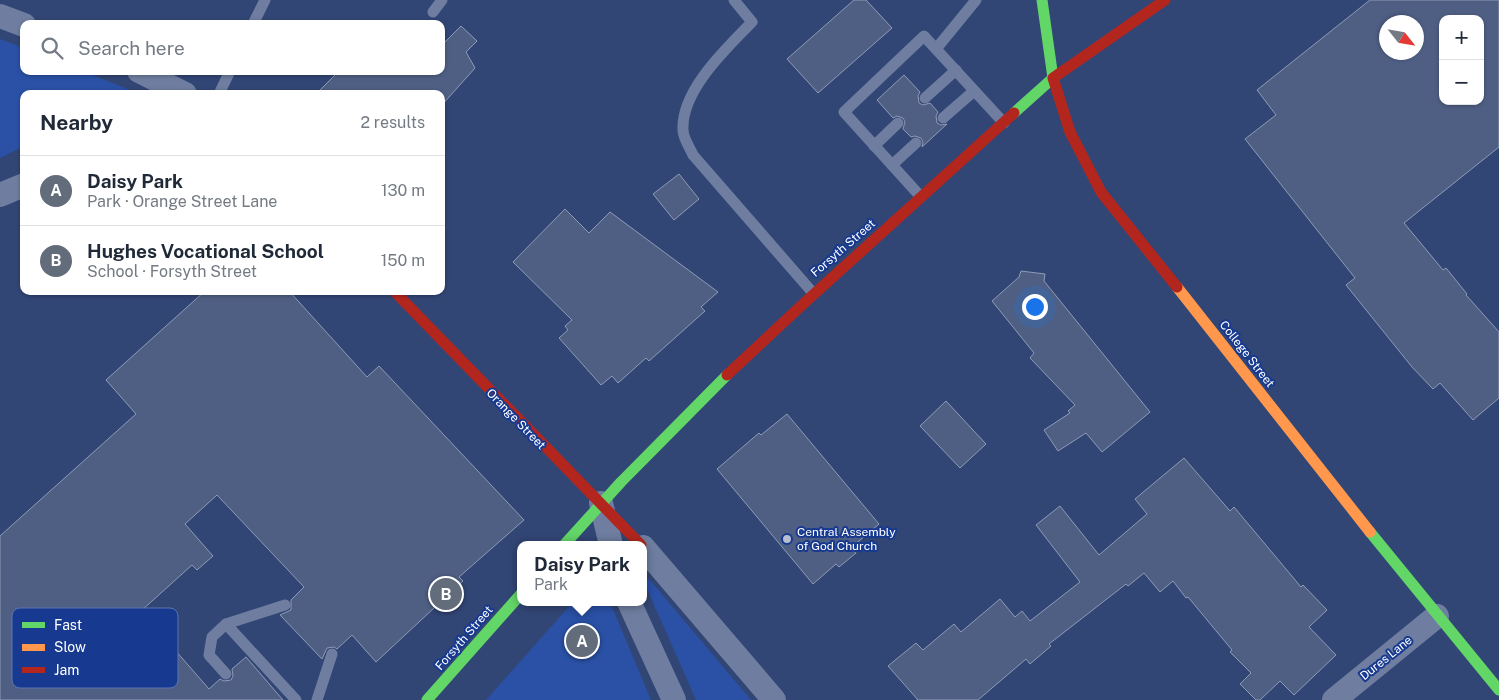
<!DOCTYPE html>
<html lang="en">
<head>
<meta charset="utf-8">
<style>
  :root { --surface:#fff; --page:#f2f2f3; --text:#1f2937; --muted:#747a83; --line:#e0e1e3; --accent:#636c7b }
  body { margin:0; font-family:"Public Sans",sans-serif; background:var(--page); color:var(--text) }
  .controls { position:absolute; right:15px; top:15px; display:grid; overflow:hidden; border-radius:10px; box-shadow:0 1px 4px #0004 }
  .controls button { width:45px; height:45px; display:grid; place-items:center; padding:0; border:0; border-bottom:1px solid var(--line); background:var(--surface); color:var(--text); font:25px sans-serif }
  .compass { position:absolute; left:1379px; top:15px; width:45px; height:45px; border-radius:50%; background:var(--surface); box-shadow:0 1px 4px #0004; rotate:121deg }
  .you { position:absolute; left:1034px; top:306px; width:18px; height:18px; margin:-12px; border:4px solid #fff; border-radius:50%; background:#1a73e8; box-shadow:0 0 0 8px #1a73e833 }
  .badge { display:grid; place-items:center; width:32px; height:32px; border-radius:50%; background:var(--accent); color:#fff; font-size:16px; font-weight:700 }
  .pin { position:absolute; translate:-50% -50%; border:2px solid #fff; box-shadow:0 1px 5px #0006 }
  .popup { position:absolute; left:517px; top:541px; width:130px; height:65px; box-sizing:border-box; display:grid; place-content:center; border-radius:10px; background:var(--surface); filter:drop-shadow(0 1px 4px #0005); font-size:16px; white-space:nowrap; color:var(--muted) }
  .popup b { font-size:19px; color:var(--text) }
  .popup::after { content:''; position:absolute; left:50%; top:100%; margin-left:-10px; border:10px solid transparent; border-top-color:var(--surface) }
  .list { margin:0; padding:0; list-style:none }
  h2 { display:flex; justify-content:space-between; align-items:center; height:65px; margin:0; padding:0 20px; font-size:21px }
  h2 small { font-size:16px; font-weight:400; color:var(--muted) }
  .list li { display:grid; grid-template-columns:32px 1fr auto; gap:15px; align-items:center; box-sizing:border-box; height:70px; padding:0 20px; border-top:1px solid var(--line) }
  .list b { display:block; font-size:19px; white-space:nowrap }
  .list p { margin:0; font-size:16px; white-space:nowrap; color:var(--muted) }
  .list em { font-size:16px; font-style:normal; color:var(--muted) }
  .icon { flex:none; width:28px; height:28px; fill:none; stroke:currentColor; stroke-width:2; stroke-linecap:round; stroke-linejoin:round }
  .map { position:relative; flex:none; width:1499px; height:700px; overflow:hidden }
  .search { position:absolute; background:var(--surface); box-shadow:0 1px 4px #0004; left:20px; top:20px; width:425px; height:55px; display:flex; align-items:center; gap:12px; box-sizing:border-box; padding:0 18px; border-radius:10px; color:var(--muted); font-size:19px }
  .panel { position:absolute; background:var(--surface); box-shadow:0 1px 4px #0004; left:20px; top:90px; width:425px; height:205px; border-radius:10px }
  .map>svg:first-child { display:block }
  .green { fill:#2a51a6 }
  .building { fill:#4f5f84; stroke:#8f9bb6; fill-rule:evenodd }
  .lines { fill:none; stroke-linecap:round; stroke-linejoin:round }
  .lane { stroke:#6f7ea0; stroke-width:11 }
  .street { stroke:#6f7ea0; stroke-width:24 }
  .fast { stroke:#63d668; stroke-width:11 }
  .slow { stroke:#ff974d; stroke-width:11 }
  .jam { stroke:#b3261e; stroke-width:11 }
  .poi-dot { fill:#b7becf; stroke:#173a90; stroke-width:2 }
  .labels { text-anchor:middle; stroke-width:4; stroke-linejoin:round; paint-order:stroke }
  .street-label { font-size:12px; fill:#fff; stroke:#173a90 }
  .poi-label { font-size:12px; fill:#fff; stroke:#173a90; text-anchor:start }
  .key { fill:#173a90; stroke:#5d75b1; stroke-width:1 }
  .key-label { font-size:14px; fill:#fff }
</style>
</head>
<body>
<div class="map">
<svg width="1499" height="700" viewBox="0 0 1499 700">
  <rect width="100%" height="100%" fill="#324675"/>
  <g class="green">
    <polygon points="0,39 24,48 24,71 82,71 138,93 24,94 24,146 0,158"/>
    <polygon points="649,579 751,700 696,700 644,582"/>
    <polygon points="573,602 610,602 651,700 486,700"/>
  </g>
  <g class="building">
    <polygon points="854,0 866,0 892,28 818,93 787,59"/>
    <path d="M1370 0H1499V147L1404 223 1443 270 1446 268 1467 294 1466 295 1499 332V398L1473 420 1440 383 1433 389 1412 367 1346 285 1355 278 1245 139 1276 115 1257 90ZM1443 19H1480V101H1443ZM1386 22H1416V52H1386Z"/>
    <polygon points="461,26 477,41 466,52 475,68 441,106 441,94 316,94 339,71 441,71 441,46"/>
    <polygon points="904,75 920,92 918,96 919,103 923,105 930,103 938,112 936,116 937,123 941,125 947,124 922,147 923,142 921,138 915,136 911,137 903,129 905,122 903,118 897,116 893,118 877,100"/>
    <polygon points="679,174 699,199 674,220 653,194"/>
    <polygon points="565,209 589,233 610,212 718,292 701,307 705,311 649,361 646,358 618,383 612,376 601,385 559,338 568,330 565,326 572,320 513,262"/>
    <polygon points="1021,271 1045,274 1044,281 1150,412 1102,452 1086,433 1058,451 1044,430 1070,413 1068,411 1075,405 1030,358 1034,353 992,301 1019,277"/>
    <polygon points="205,291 289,291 367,377 379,366 524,520 459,577 463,581 376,662 352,635 337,649 334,647 327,648 322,659 280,615 291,610 291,600 304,587 217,495 185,524 213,556 197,570 192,565 141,611 209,689 220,679 224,681 231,680 233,676 232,669 246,657 283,700 0,700 0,536 136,414 106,380"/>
    <polygon points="946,401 986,444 960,468 920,426"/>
    <polygon points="787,414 879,524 852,547 856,553 839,567 836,564 813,584 717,469 759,433 761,435"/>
    <polygon points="1184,458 1230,511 1234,507 1301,587 1303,585 1327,610 1309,627 1336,655 1294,695 1280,681 1260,700 1256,700 1240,684 1251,673 1230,652 1232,650 1188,597 1186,598 1173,581 1160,592 1144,573 1128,586 1126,584 1049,644 1051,646 1030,664 1026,659 978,700 918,700 888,666 916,643 923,650 954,624 961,632 1000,599 1015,617 1022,611 1030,621 1080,582 1036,525 1060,506 1099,555 1147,514 1135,499"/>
  </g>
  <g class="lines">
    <g class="lane">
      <path d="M734 0 752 22C727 48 681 90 683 130 683 138 690 148 693 155L813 293"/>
      <polyline points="433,12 442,0"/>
      <polyline points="253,24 265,0"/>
      <polyline points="936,49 976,0"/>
      <polyline points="219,94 230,71"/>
      <polyline points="925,98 956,70"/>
      <polyline points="943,118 974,91"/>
      <polyline points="874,146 898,123"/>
      <polyline points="892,165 916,143"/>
      <polyline points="921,197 844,112 924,36 1004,123"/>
      <polyline points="226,624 296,700"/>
      <polyline points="226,674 209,655 212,637 226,624 285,605"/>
      <polyline points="317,700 332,654"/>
    </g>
    <g class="street">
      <polyline points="0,16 24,25"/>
      <polyline points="139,71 185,94"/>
      <polyline points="0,195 24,185"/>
      <polyline points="601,503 611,545"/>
      <polyline points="643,547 774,700"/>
      <polyline points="629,602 674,700"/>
      <polyline points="1334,700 1437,616"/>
    </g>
    <g class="fast">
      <polyline points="1014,113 1053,78 1042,0"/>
      <polyline points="1370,532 1499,690"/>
      <polyline points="564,545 621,482 727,375"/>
      <polyline points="427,700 521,594"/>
    </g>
    <polyline class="slow" points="1177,287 1370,532"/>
    <g class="jam">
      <polyline points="1165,0 1053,78 1070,132 1101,192 1177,287"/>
      <polyline points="394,291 641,545"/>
      <polyline points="727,375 802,305 1014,113"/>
    </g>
  </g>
  <circle class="poi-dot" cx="787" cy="539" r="5"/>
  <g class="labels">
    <g class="street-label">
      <text transform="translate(843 248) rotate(-41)" y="4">Forsyth Street</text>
      <text transform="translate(1247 354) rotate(52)" y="4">College Street</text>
      <text transform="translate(516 419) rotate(46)" y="4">Orange Street</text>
      <text transform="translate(464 638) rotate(-49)" y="4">Forsyth Street</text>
      <text transform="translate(1386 658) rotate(-39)" y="4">Dures Lane</text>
    </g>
    <g class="poi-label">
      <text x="797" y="536">Central Assembly<tspan x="797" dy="14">of God Church</tspan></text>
    </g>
  </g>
  <rect x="12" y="608" width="166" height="80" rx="8" class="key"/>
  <rect x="22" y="622" width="23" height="6" fill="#63d668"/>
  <rect x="22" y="644" width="23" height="7" fill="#ff974d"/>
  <rect x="22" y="667" width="23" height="6" fill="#b3261e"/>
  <g class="key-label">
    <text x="54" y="630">Fast</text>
    <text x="54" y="652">Slow</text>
    <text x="54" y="675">Jam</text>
  </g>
</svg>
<div class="controls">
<button>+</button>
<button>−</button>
</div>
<svg class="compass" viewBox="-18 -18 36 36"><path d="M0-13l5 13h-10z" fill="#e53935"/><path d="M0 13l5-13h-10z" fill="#747a83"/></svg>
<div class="you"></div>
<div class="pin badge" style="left:582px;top:641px">A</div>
<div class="popup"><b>Daisy Park</b>Park</div>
<div class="pin badge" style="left:446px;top:594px">B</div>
<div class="search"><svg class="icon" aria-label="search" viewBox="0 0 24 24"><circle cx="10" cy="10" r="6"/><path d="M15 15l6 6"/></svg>Search here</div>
<section class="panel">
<h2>Nearby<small>2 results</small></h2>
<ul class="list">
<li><span class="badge">A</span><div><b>Daisy Park</b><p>Park · Orange Street Lane</p></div><em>130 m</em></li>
<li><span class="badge">B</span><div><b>Hughes Vocational School</b><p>School · Forsyth Street</p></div><em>150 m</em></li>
</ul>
</section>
</div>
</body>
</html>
